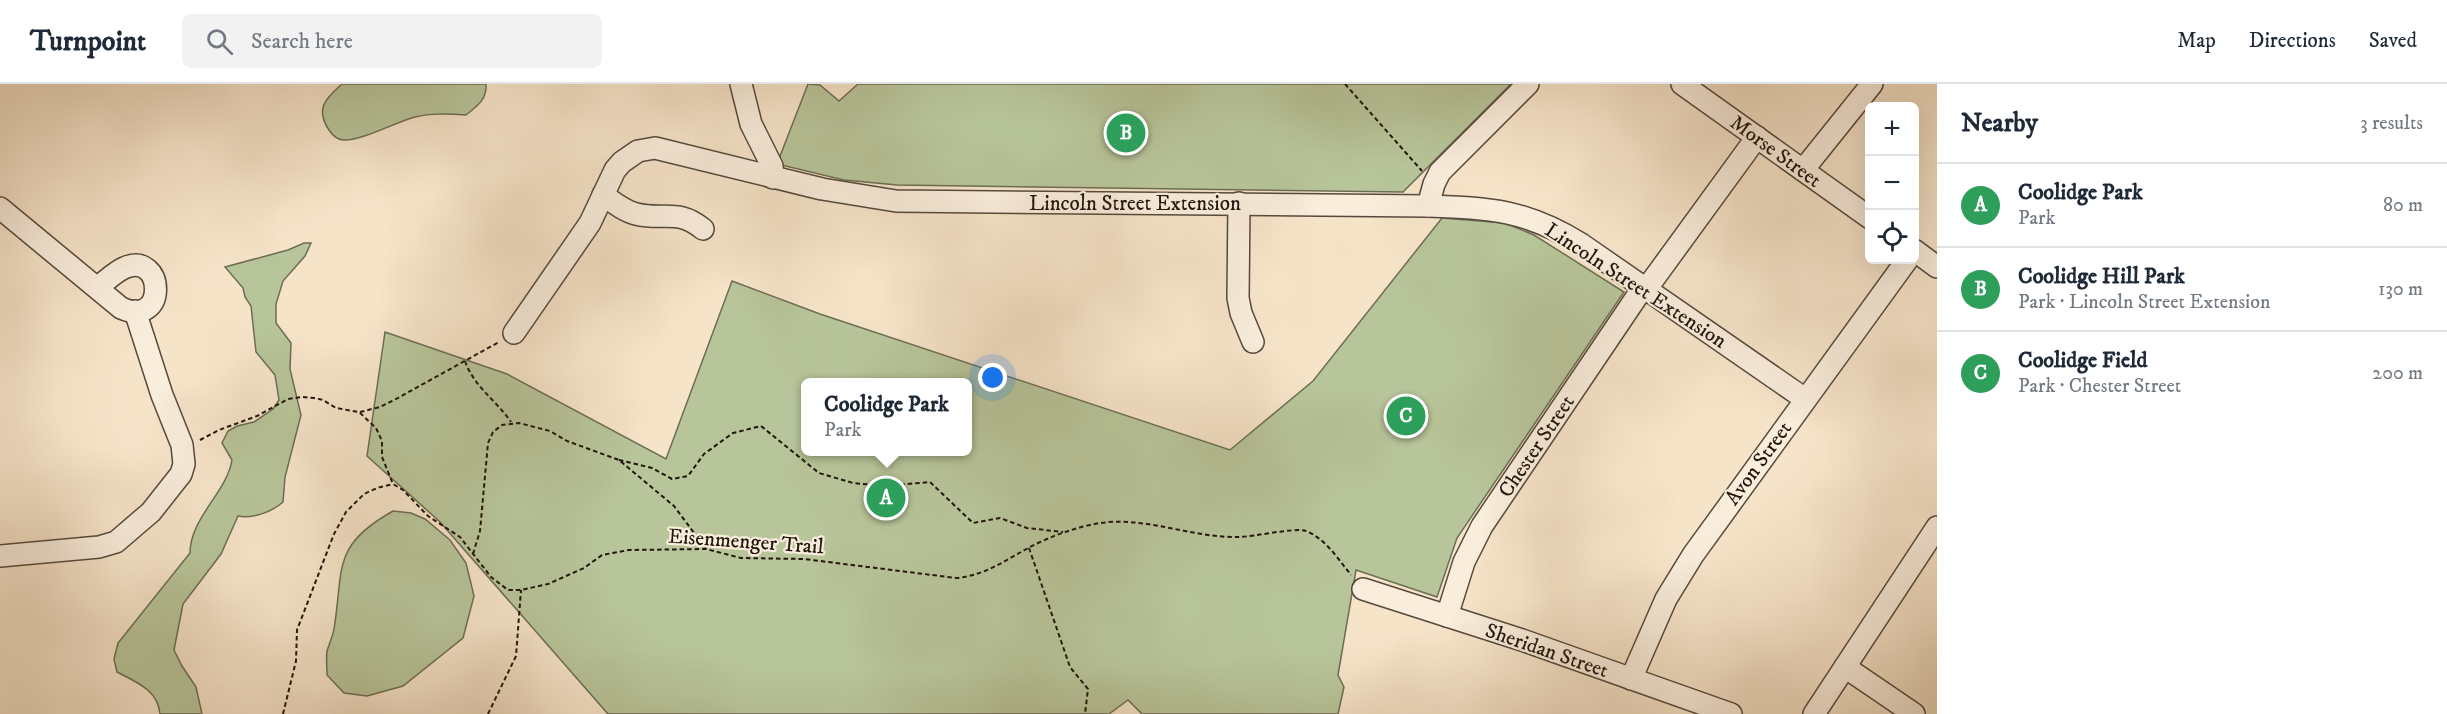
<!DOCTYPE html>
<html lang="en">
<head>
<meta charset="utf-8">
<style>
  :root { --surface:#fff; --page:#f2f2f3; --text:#1f2937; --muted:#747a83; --line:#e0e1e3; --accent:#8f2418 }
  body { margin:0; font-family:"IM FELL DW Pica",serif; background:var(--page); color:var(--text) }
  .controls { position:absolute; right:18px; top:18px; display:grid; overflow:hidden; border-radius:9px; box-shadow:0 6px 24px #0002 }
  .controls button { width:54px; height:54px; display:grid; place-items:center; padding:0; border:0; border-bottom:2px solid var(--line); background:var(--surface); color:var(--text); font:30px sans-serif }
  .you { position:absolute; left:993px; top:294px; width:21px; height:21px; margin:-15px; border:4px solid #fff; border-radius:50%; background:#1a73e8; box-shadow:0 0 0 9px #1a73e833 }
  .badge { display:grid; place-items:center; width:39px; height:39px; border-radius:50%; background:var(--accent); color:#fff; font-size:20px; font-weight:700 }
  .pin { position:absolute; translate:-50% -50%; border:3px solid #fff; box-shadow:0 2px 6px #0006 }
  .popup { position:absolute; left:801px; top:294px; width:171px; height:78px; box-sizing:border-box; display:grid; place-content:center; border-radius:9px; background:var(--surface); filter:drop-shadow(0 2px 4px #0005); font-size:20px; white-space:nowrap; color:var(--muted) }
  .popup b { font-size:22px; color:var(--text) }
  .popup::after { content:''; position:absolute; left:50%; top:100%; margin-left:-12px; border:12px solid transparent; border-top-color:var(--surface) }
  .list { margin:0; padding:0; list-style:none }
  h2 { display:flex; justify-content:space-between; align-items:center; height:78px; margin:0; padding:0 24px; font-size:26px }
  h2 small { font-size:20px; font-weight:400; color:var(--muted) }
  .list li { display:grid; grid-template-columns:39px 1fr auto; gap:18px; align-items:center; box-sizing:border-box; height:84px; padding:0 24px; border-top:2px solid var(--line) }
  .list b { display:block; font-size:22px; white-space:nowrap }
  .list p { margin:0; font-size:20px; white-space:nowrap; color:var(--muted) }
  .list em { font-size:20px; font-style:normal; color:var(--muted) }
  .icon { flex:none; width:33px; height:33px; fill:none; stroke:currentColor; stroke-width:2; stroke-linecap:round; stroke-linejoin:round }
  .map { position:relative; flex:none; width:1937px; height:630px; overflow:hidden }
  header { display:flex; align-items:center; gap:36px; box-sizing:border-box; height:84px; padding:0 30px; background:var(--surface); border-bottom:2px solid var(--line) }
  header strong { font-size:28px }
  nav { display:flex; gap:33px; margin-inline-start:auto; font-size:21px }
  .search { width:420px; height:54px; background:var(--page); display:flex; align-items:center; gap:15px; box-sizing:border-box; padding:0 21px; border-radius:9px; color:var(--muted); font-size:22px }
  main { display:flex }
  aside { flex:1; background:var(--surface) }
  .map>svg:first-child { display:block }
  .green { fill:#b8c59a; stroke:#6c6d54; stroke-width:1.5; fill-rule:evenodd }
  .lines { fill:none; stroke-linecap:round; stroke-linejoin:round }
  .minor-casing { stroke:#56493c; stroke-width:24 }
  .path { stroke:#21150d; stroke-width:2; stroke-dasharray:4.5 3; stroke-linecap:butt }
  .minor { stroke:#f9eddc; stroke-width:21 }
  .labels { text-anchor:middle; stroke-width:4.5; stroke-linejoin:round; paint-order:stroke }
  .street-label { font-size:21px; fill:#21150d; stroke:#f9eddc }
</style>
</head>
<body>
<header>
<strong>Turnpoint</strong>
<div class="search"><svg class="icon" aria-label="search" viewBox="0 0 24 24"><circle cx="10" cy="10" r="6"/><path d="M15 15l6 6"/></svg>Search here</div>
<nav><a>Map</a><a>Directions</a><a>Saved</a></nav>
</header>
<main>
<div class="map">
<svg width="1937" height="630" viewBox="0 0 1937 630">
  <rect width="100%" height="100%" fill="#f6e4c9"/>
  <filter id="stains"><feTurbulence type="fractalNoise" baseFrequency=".00333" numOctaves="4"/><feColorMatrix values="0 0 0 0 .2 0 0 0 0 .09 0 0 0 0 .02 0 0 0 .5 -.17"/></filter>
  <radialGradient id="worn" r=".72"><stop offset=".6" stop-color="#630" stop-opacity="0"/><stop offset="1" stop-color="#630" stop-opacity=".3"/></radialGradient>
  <g class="green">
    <path d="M342 0H486C487 16 477 22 466 31 449 30 431 29 415 33 396 38 361 57 344 56 337 56 333 52 329 46 315 25 325 15 342 0Z"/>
    <polygon points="808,0 820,1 839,17 858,0 1511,0 1403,108 897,101 844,96 777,80"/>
    <path d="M1442 134 1505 139 1534 151 1624 208 1457 454 1437 513 1356 486 1338 591 1344 603 1338 630H1142L1128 616 1109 630H608L440 438 367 372 385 248 507 290 666 375 732 197 820 230 1230 366 1313 297ZM805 298H967V368H805Z"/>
    <path d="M304 159H311L305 172 283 197 276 220V239L291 259 290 285 301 331 285 393 283 418C272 428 252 435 238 432L221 470 183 520 174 566 182 582 196 603 202 630H160C158 606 136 598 117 588L114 575 118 559 190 469C190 434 227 408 232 376L222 359 228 347 237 342 254 338 273 325 279 316 275 291 256 268 251 222 245 213 243 204 225 183 288 166Z"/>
    <path d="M393 427 411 429 425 435 450 456 466 479 474 512 463 554 403 602 367 612 344 609 327 591C327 583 326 575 327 567 329 560 333 552 334 545 344 484 331 462 393 427Z"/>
  </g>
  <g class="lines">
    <g class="minor-casing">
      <g id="minor">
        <polyline points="741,0 751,40 772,82 773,94"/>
        <polyline points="1682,0 1870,134"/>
        <polyline points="1803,86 1872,0"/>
        <path d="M603 111C613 118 624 127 636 130 665 137 677 124 703 145"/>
        <polyline points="1239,119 1238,214 1241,229 1253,258"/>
        <polyline points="1428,122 1434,100 1440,88 1528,0"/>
        <path d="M0 124 121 224C168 245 165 166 124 184 115 188 106 197 98 203"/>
        <polyline points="1914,166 1937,183"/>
        <polyline points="1647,204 1757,53"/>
        <path d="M514 249 590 139 615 86 622 78 638 67 655 64 822 105 896 117 1428 122C1491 124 1526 126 1581 160L1805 315"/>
        <polyline points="0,472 99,463 116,458 151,428 181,390 184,380 182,361 162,311 135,227"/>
        <polyline points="1363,505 1522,556 1731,630"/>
        <polyline points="1447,532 1464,478 1482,442 1644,202"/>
        <polyline points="1845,583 1914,630"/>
        <polyline points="1631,595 1666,515 1693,471 1907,176"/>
        <polyline points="1814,630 1937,443"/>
      </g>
    </g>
    <g class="path">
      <polyline points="1345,0 1422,87"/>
      <path d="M465 277C474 303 496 316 511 338"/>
      <polyline points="360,328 380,323 396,315 499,258"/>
      <path d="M200 356 219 346 257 332 288 315 302 313 314 314 323 316 336 324 359 328 376 344 382 357V373L393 400 403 406 428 432 460 453 491 493 508 506H521L548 500 584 484 602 471 629 466 706 465 741 474 804 475 956 494C989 491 1009 473 1038 459 1055 451 1072 445 1090 441 1140 429 1188 454 1238 453 1253 453 1296 443 1306 447 1326 455 1338 475 1351 491"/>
      <polyline points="619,376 652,384 672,395 688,392 704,370 733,349 761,342 819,389 853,399 886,402 930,398 973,439 1000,434 1027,444 1063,448"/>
      <polyline points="1029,464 1070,583 1088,605 1085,630"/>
      <polyline points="473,470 480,447 488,359 493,348 502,341 519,339 550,347 567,357 619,376 674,422 706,465"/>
      <polyline points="283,630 296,577 297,546 334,450 346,428 364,410 377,404 393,400"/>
      <polyline points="488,630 516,572 521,506"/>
    </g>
    <use href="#minor" class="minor"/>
  </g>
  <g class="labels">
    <g class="street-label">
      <text transform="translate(1776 67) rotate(36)" y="7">Morse Street</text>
      <text x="1135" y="126">Lincoln Street Extension</text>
      <text transform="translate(1636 201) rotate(33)" y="7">Lincoln Street Extension</text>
      <text transform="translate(1536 362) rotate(-56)" y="7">Chester Street</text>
      <text transform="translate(1758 379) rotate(-54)" y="7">Avon Street</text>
      <text transform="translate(746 457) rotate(4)" y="7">Eisenmenger Trail</text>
      <text transform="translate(1547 566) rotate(19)" y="7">Sheridan Street</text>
    </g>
  </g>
  <rect width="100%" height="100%" filter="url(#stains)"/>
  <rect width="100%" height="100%" fill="url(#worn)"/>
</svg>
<div class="controls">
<button>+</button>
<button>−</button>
<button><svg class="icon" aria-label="locate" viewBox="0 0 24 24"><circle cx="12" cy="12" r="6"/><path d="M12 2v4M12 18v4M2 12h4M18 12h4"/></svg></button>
</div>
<div class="you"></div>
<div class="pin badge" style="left:886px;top:414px;background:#2e9e5b">A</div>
<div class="popup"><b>Coolidge Park</b>Park</div>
<div class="pin badge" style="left:1126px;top:49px;background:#2e9e5b">B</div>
<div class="pin badge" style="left:1406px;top:332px;background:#2e9e5b">C</div>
</div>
<aside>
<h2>Nearby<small>3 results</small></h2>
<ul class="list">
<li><span class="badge" style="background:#2e9e5b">A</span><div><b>Coolidge Park</b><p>Park</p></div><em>80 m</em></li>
<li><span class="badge" style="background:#2e9e5b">B</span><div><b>Coolidge Hill Park</b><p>Park · Lincoln Street Extension</p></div><em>130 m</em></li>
<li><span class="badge" style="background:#2e9e5b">C</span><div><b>Coolidge Field</b><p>Park · Chester Street</p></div><em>200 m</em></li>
</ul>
</aside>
</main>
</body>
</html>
